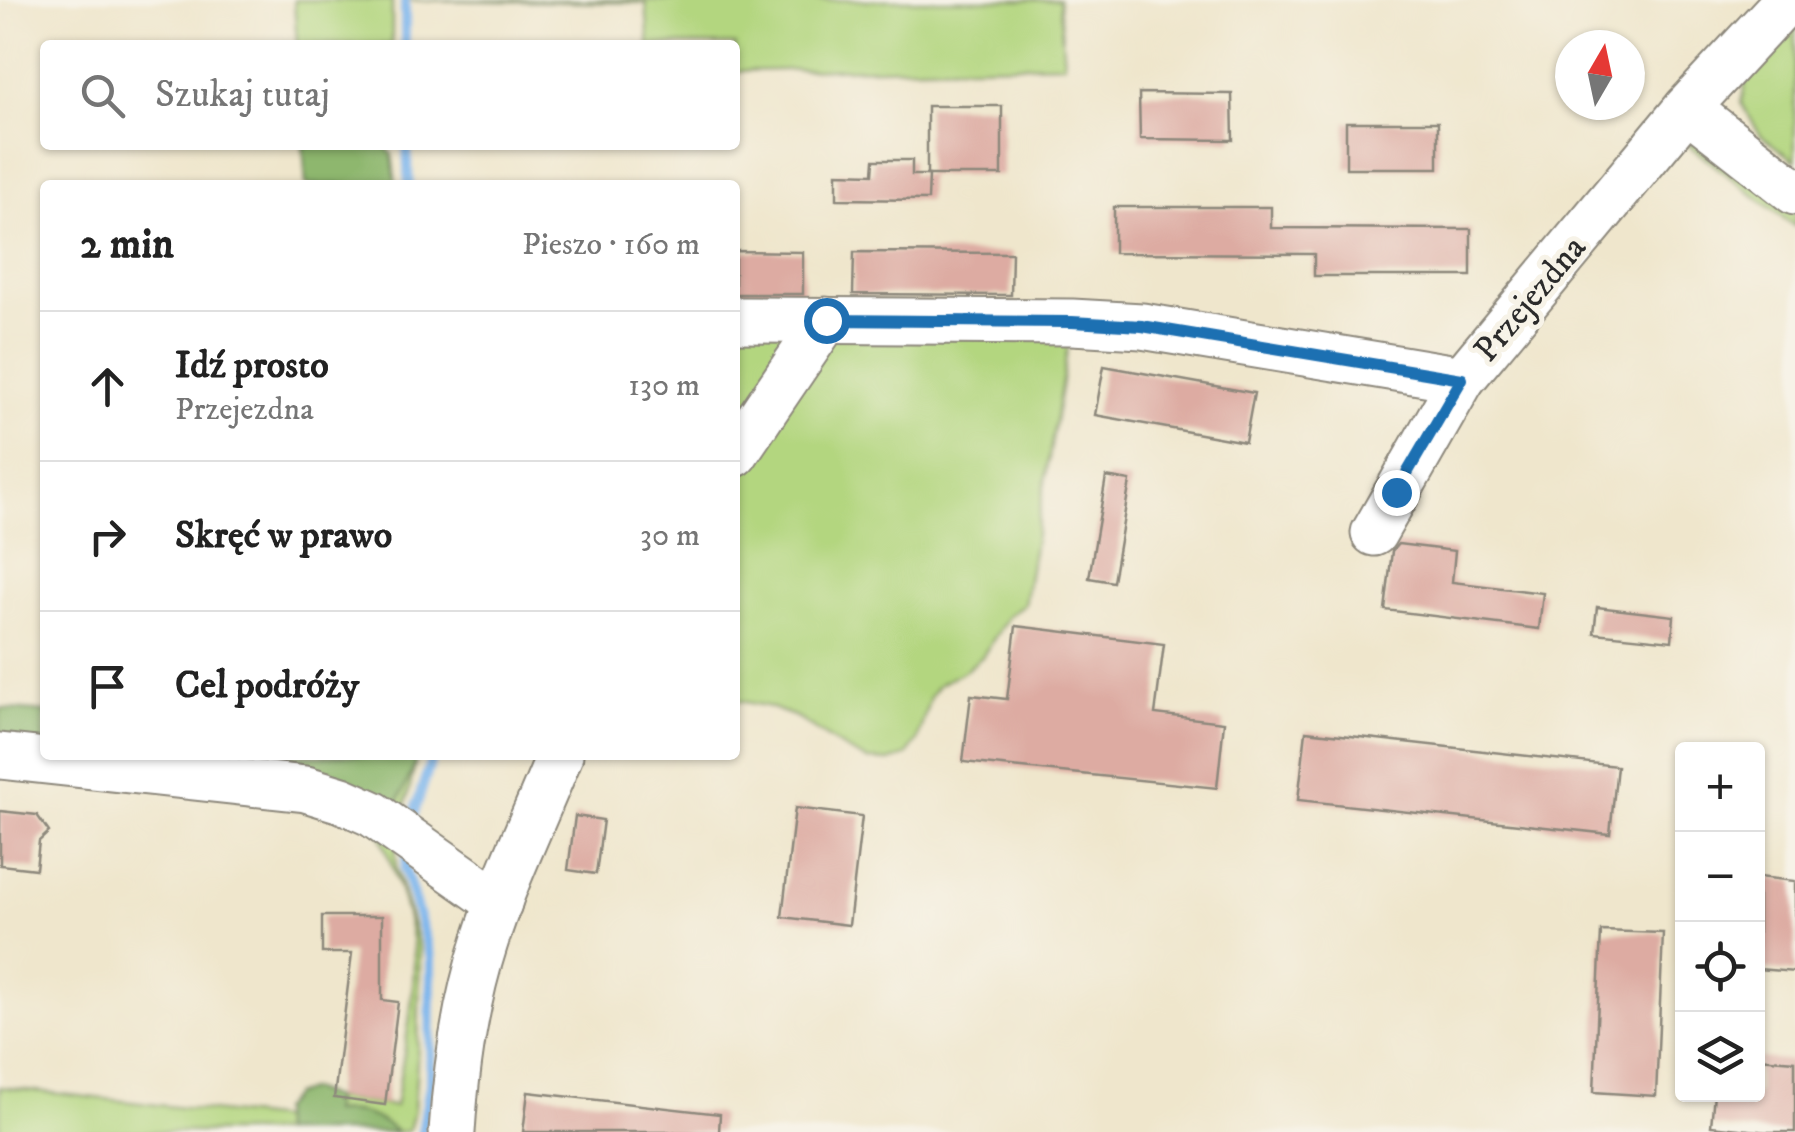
<!DOCTYPE html>
<html lang="pl">
<head>
<meta charset="utf-8">
<style>
  :root { --surface:#fff; --page:#f6f6f6; --text:#222; --muted:#767676; --line:#e0e0e0 }
  body { margin:0; font-family:"IM FELL DW Pica",serif; background:var(--page); color:var(--text) }
  .controls { position:absolute; right:30px; bottom:30px; display:grid; overflow:hidden; border-radius:10px; box-shadow:0 2px 8px #0004 }
  .controls button { width:90px; height:90px; display:grid; place-items:center; padding:0; border:0; border-bottom:2px solid var(--line); background:var(--surface); color:var(--text); font:50px sans-serif }
  .compass { position:absolute; left:1555px; top:30px; width:90px; height:90px; border-radius:50%; background:var(--surface); box-shadow:0 2px 8px #0004; rotate:9deg }
  .stop { position:absolute; width:30px; height:30px; margin:-22px; border:8px solid #1f6fb2; border-radius:50%; background:#fff }
  .stop.end { background:#1f6fb2; border-color:#fff; box-shadow:0 2px 10px #0008 }
  .list { margin:0; padding:0; list-style:none }
  h2 { display:flex; justify-content:space-between; align-items:center; height:130px; margin:0; padding:0 40px; font-size:42px }
  h2 small { font-size:32px; font-weight:400; color:var(--muted) }
  .list li { display:grid; grid-template-columns:65px 1fr auto; gap:30px; align-items:center; box-sizing:border-box; height:150px; padding:0 40px; border-top:2px solid var(--line) }
  .list b { display:block; font-size:38px; white-space:nowrap }
  .list p { margin:0; font-size:32px; white-space:nowrap; color:var(--muted) }
  .list em { font-size:32px; font-style:normal; color:var(--muted) }
  .icon { flex:none; width:55px; height:55px; fill:none; stroke:currentColor; stroke-width:2; stroke-linecap:round; stroke-linejoin:round }
  .map { position:relative; flex:none; width:1795px; height:1132px; overflow:hidden }
  .search { position:absolute; background:var(--surface); box-shadow:0 2px 8px #0004; left:40px; top:40px; width:700px; height:110px; display:flex; align-items:center; gap:25px; box-sizing:border-box; padding:0 35px; border-radius:10px; color:var(--muted); font-size:38px }
  .panel { position:absolute; background:var(--surface); box-shadow:0 2px 8px #0004; left:40px; top:180px; width:700px; height:580px; border-radius:10px }
  .map>svg:first-child { display:block }
  .green { fill:#b3d67f; stroke:#6f8055; stroke-width:2.5 }
  .forest { fill:#8eb76e; stroke:#5c714c; stroke-width:2.5 }
  .lines { fill:none; stroke-linecap:round; stroke-linejoin:round }
  .stream { stroke:#7db6ed; stroke-width:10 }
  .building { fill:#ddaba2 }
  .minor-casing { stroke:#8d887c; stroke-width:49 }
  .minor { stroke:#fff; stroke-width:45 }
  .route { stroke:#1f6fb2; stroke-width:12 }
  .labels { text-anchor:middle; stroke-width:10; stroke-linejoin:round; paint-order:stroke }
  .street-label { font-size:35px; fill:#2b2b2b; stroke:#f7f3e8 }
</style>
</head>
<body>
<div class="map">
<svg width="1795" height="1132" viewBox="0 0 1795 1132">
  <rect width="100%" height="100%" fill="#f7f3e8"/>
  <filter id="ink" filterUnits="userSpaceOnUse"><feTurbulence type="fractalNoise" baseFrequency=".01" numOctaves="2"/><feDisplacementMap in="SourceGraphic" scale="20" xChannelSelector="R" yChannelSelector="G"/><feConvolveMatrix kernelMatrix="1 2 1 2 8 2 1 2 1" color-interpolation-filters="sRGB"/></filter>
  <filter id="wash" filterUnits="userSpaceOnUse"><feTurbulence type="fractalNoise" baseFrequency=".0048" numOctaves="4" result="noise"/><feDisplacementMap in="SourceGraphic" scale="40" xChannelSelector="R" yChannelSelector="G"/><feGaussianBlur stdDeviation="2.25" result="paint"/><feColorMatrix in="noise" values="0 0 0 0 0 0 0 0 0 0 0 0 0 0 0 0 0 1.4 0 .05"/><feComposite in="paint" operator="in"/></filter>
  <g filter="url(#wash)">
    <rect width="100%" height="100%" fill="#efe6cc"/>
    <g class="green">
      <polygon points="294,0 392,0 392,45 297,45"/>
      <polygon points="406,0 1059,0 1064,64 735,71 735,45 649,45 646,3"/>
      <polygon points="1795,23 1795,161 1761,136 1741,103 1746,80"/>
      <polygon points="1701,140 1795,214 1795,227 1687,144"/>
      <polygon points="735,320 1072,322 1024,605 1009,615 982,657 966,670 938,685 930,697 917,741 906,756 890,761 867,760 845,749 794,716 766,706 735,700"/>
      <path d="M415 765 396 845V868L420 950 418 1046 414 1110 409 1131 397 1132C377 1115 358 1110 332 1112L334 1098 395 1106C403 1057 414 1007 414 958 413 915 387 855 373 814L401 790Z"/>
      <polygon points="0,1087 281,1119 281,1132 0,1132"/>
    </g>
    <g class="forest">
      <polygon points="303,145 384,145 392,154 396,185 306,185"/>
      <polygon points="0,708 45,712 45,755 416,755 415,765 388,824 0,755"/>
      <path d="M310 1089 334 1098 332 1112C359 1110 377 1115 397 1132H281L280 1110 293 1095Z"/>
    </g>
    <g class="lines">
      <g class="stream">
        <polyline points="405,45 405,0"/>
        <polyline points="407,145 409,185"/>
        <polyline points="410,825 433,755"/>
        <polyline points="407,852 405,869 431,958 430,1084 422,1132"/>
      </g>
    </g>
    <g id="blocks">
      <g class="building">
        <polygon points="1139,93 1232,94 1233,140 1140,139"/>
        <rect x="927" y="106" width="75" height="69"/>
        <rect x="1346" y="122" width="92" height="46"/>
        <polygon points="874,160 912,160 912,175 929,175 928,200 837,199 837,173 873,174"/>
        <polygon points="1114,207 1271,207 1271,228 1471,229 1471,276 1314,276 1314,254 1114,253"/>
        <polygon points="735,251 803,252 803,294 735,294"/>
        <polygon points="854,252 1012,253 1011,295 853,294"/>
        <polygon points="1104,366 1254,393 1245,442 1095,415"/>
        <polygon points="1106,477 1130,481 1113,582 1089,578"/>
        <polygon points="1398,544 1455,551 1452,582 1543,593 1539,629 1385,610 1392,551"/>
        <polygon points="1597,607 1674,616 1672,641 1594,633"/>
        <polygon points="1016,626 1164,644 1155,714 1224,722 1217,788 963,762 971,695 1007,699"/>
        <polygon points="1306,731 1617,766 1610,834 1298,800"/>
        <polygon points="795,808 862,816 849,925 782,917"/>
        <polygon points="0,811 37,815 49,832 39,841 36,869 0,865"/>
        <polygon points="575,816 603,820 596,874 568,870"/>
        <polygon points="1758,877 1795,881 1795,972 1758,969"/>
        <polygon points="322,916 382,916 382,1000 398,1002 385,1105 334,1098 352,953 322,953"/>
        <polygon points="1601,931 1663,933 1656,1096 1594,1092"/>
        <polygon points="1758,1058 1795,1061 1795,1132 1768,1132 1711,1126 1714,1094 1758,1094"/>
        <polygon points="528,1092 720,1114 719,1132 523,1132"/>
      </g>
    </g>
  </g>
  <g filter="url(#ink)">
    <use href="#blocks" fill-opacity="0" stroke="#8d887c" stroke-width="2.5"/>
    <g class="lines">
      <g class="minor-casing">
        <g id="minor">
          <polyline points="1687,108 1795,192"/>
          <polyline points="735,320 1072,322 1142,326 1462,379"/>
          <polyline points="735,454 826,320"/>
          <polyline points="1374,533 1462,379 1687,108 1787,0"/>
          <polyline points="0,756 306,789 342,800 373,814 499,903"/>
          <path d="M452 1132C456 1067 465 1004 485 942 505 878 535 817 560 755"/>
        </g>
      </g>
      <use href="#minor" class="minor"/>
    </g>
  </g>
  <g class="lines" filter="url(#ink)">
    <polyline class="route" points="826,320 1072,322 1142,326 1462,379 1396,492"/>
  </g>
  <g class="labels">
    <g class="street-label">
      <text transform="translate(1529 298) rotate(-50)" y="12">Przejezdna</text>
    </g>
  </g>
</svg>
<div class="controls">
<button>+</button>
<button>−</button>
<button><svg class="icon" aria-label="locate" viewBox="0 0 24 24"><circle cx="12" cy="12" r="6"/><path d="M12 2v4M12 18v4M2 12h4M18 12h4"/></svg></button>
<button><svg class="icon" aria-label="layers" viewBox="0 0 24 24"><path d="M12 4l9 5-9 5-9-5zM3 14l9 5 9-5"/></svg></button>
</div>
<svg class="compass" viewBox="-18 -18 36 36"><path d="M0-13l5 13h-10z" fill="#e53935"/><path d="M0 13l5-13h-10z" fill="#767676"/></svg>
<div class="stop" style="left:826px;top:320px"></div>
<div class="stop end" style="left:1396px;top:492px"></div>
<div class="search"><svg class="icon" aria-label="search" viewBox="0 0 24 24"><circle cx="10" cy="10" r="6"/><path d="M15 15l6 6"/></svg>Szukaj tutaj</div>
<section class="panel">
<h2>2 min<small>Pieszo · 160 m</small></h2>
<ul class="list">
<li><svg class="icon" aria-label="ahead" viewBox="0 0 24 24"><path d="M12 20V5M6 11l6-6 6 6"/></svg><div><b>Idź prosto</b><p>Przejezdna</p></div><em>130 m</em></li>
<li><svg class="icon" aria-label="right" viewBox="0 0 24 24"><path d="M7 20v-9h11M14 6l5 5-5 5"/></svg><div><b>Skręć w prawo</b></div><em>30 m</em></li>
<li><svg class="icon" aria-label="arrive" viewBox="0 0 24 24"><path d="M6 21V4h12l-3 4 3 4H6"/></svg><div><b>Cel podróży</b></div></li>
</ul>
</section>
</div>
</body>
</html>
